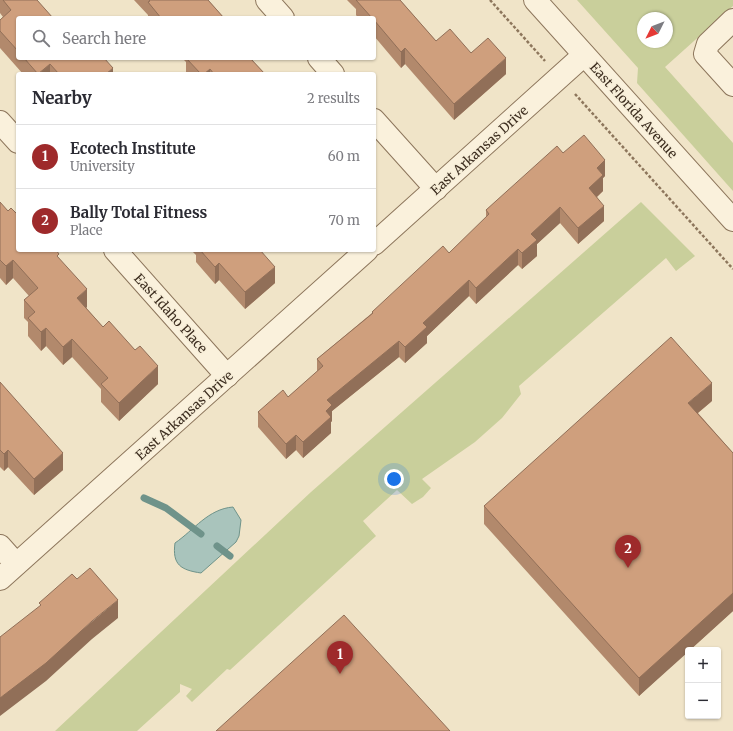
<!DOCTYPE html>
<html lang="en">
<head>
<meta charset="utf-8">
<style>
  :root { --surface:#fff; --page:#f2f2f3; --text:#2b2b33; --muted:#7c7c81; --line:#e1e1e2; --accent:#9e2a2b }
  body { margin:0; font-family:Merriweather,serif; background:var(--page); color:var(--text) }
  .controls { position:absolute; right:12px; bottom:12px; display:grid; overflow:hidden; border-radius:4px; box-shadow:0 1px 3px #0004 }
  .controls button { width:36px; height:36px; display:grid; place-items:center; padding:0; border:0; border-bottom:1px solid var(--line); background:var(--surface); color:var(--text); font:20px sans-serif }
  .compass { position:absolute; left:637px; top:12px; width:36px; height:36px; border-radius:50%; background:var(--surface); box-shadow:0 1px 3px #0004; rotate:228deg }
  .you { position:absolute; left:394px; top:479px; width:14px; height:14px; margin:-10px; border:3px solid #fff; border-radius:50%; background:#1a73e8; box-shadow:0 0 0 6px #1a73e833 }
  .badge { display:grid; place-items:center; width:26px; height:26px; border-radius:50%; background:var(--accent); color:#fff; font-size:13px; font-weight:700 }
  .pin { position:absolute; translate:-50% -33px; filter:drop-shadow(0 1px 2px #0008) }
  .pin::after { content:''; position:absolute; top:21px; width:14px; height:12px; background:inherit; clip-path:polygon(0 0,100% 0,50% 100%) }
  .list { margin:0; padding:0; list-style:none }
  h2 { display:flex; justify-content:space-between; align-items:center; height:52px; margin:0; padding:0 16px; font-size:17px }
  h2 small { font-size:13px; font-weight:400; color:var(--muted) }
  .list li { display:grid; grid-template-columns:26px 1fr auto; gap:12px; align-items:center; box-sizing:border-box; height:64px; padding:0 16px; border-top:1px solid var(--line) }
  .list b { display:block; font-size:15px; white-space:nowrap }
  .list p { margin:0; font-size:13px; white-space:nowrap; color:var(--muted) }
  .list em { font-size:13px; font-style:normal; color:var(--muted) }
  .icon { flex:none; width:22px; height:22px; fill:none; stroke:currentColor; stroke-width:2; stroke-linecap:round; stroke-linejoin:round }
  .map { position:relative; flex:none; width:733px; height:731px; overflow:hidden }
  .search { position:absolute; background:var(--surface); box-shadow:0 1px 3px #0004; left:16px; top:16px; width:360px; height:44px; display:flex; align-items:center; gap:10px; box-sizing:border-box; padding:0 14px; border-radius:4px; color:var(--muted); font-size:15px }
  .panel { position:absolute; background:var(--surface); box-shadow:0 1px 3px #0004; left:16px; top:72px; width:360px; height:180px; border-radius:4px }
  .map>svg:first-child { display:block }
  .green { fill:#c9cf9b; fill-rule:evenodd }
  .water { fill:#a9c4bc; stroke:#6f938a }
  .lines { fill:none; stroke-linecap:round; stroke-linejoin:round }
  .stream { stroke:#6f938a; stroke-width:7 }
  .minor-casing { stroke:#8d765c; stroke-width:24 }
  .path { stroke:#8d765c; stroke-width:2.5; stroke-dasharray:3 2; stroke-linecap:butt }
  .minor { stroke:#faf1dc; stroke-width:22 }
  .wall { fill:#b2896c }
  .shaded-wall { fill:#916f58 }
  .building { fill:#cf9f7d; stroke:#916f58 }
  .labels { text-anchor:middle; stroke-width:3; stroke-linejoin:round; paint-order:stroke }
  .street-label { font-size:13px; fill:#3d2e20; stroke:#f7eed8 }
</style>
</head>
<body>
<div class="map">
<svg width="733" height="731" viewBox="0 0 733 731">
  <rect width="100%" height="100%" fill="#f0e4c8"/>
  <g class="green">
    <path d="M577 0H733V6L665 67 733 143V191L637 83 638 68ZM643 18H667V42H643Z"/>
    <polygon points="641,202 695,256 676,271 666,258 519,386 521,394 502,418 475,442 422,479 431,488 423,497 412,504 397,490 363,521 376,536 230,670 227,669 192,702 186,696 192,689 180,684 180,692 137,731 55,731 311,492"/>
  </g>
  <path class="water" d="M233 507 241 520 239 536 236 542 201 573C181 570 172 565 175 543 194 530 208 509 233 507Z"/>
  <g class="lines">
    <g class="stream">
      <polyline points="144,498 166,508 201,534"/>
      <polyline points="217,546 230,556"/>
    </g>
    <g class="minor-casing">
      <g id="minor">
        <polyline points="267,0 283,18"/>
        <polyline points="535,0 733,220"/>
        <polyline points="733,20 708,44 705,54 733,85"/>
        <polyline points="319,58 333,74"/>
        <polyline points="374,120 436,189"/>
        <polyline points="0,122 18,142"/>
        <polyline points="374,244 584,55"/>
        <polyline points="115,250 227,376"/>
        <polyline points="0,546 16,564"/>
        <polyline points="0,579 367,250"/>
      </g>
    </g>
    <g class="path">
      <polyline points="490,0 545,61"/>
      <polyline points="575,94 733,269"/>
    </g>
    <use href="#minor" class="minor"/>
  </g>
  <g class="wall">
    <polygon points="0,0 37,0 18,18 18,58 91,58 113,74 23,74 0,48 0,20 3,17 0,13"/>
    <polygon points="134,0 208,0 224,18 148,18 148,15"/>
    <polygon points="347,0 400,0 436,41 471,53 506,74 454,120 405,64 401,68 374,36 374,18 358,18 356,15 356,9"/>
    <polygon points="182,58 250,58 265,74 186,74 186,62"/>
    <polygon points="563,153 605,176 603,178 603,191 597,197 604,221 578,244 560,223 537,244 537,256 522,269 518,265 476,304 469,296 427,336 427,343 405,363 399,357 332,411 332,421 331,422 331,433 303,458 296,450 286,459 258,427 258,412 288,397 317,372 317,359 372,313 372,312 449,253 486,218 486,210"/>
    <polygon points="0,202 18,250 59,259 87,307 86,308 103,327 158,384 119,421 101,402 101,389 72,357 63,365 46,346 41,351 28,336 28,322 24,318 24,300 29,296 13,278 6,285 0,278"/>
    <polygon points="191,250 260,250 275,283 245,309 219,280 215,284 196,262 196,255"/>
    <polygon points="0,382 63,470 34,495 8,467 4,471 0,467"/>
    <polygon points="712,401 698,413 733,453 733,611 690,650 688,650 639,696 484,524 484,506"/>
  </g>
  <g class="shaded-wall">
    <polygon points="405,48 405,64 401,68 401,52"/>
    <polygon points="506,58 506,74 454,120 454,104"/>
    <polygon points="50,64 50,74 39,74"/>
    <polygon points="113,68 113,74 106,74"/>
    <polygon points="210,69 210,74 204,74"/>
    <polygon points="605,160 605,176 603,178 603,191 589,204 589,188 597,168"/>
    <polygon points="604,206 604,221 578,244 578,228"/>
    <polygon points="560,207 560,223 537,244 537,256 522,269 522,253 531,234"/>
    <polygon points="518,249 518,265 476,304 476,288"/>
    <polygon points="13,260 13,278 6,285 6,266"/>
    <polygon points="219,263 219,280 215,284 215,267"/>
    <polygon points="275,267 275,283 245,309 245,292"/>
    <polygon points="469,280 469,296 427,336 427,343 405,363 405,347 423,323"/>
    <polygon points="87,289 87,307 77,316 77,298"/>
    <polygon points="46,328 46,346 41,351 41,332"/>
    <polygon points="72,339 72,357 63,365 63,347"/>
    <polygon points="399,341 399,357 332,411 332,421 331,422 331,433 303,458 303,442 326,411 327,400"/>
    <polygon points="158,366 158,384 119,421 119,403"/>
    <polygon points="712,383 712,401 688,421 688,403"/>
    <polygon points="296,435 296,450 286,459 286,444"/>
    <polygon points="8,450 8,467 4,471 4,454"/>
    <polygon points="63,453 63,470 34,495 34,479"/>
    <polygon points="733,593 733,611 690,650 688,650 688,652 639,696 639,678"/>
    <polygon points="118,600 118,618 92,639 46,681 0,716 0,698"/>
  </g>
  <g class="building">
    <polygon points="3,0 37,0 53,18 18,18 18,51 0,31 0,20 11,10"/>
    <polygon points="149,0 208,0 224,18 161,18 148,2 150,1"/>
    <polygon points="356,0 400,0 436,41 450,29 471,53 488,38 506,58 454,104 405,48 401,52 374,20 374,18 372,18"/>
    <polygon points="24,58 91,58 92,59 94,58 104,58 113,68 106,74 59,74 50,64 38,74"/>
    <polygon points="186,58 250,58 265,74 214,74 210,69 204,74 201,74"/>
    <polygon points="584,135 605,160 597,168 603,175 589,188 604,206 578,228 560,207 531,234 537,240 522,253 518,249 476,288 469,280 423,323 427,327 405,347 399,341 327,400 332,405 326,411 331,417 303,442 296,435 286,444 258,412 283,390 288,397 323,366 317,359 373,313 372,312 443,246 449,253 489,214 486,210 557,146 563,153"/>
    <polygon points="0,202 8,211 11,208 18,215 18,250 56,250 59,254 57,256 87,289 77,298 103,327 109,321 135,350 140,346 158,366 119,403 101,384 108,378 72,339 63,347 46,328 41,332 28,318 35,312 24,300 38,288 13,260 6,266 0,260"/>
    <polygon points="200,250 260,250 275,267 245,292 219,263 215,267"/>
    <polygon points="671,337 712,383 688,403 733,453 733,593 639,678 484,506"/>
    <polygon points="0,382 63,453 34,479 8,450 4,454 0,450"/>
    <polygon points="90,568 118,600 92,621 46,663 0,698 0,637 41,605 39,603 72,574 77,579"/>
    <polygon points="344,615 450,731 216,731"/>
  </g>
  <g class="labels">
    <g class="street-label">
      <text transform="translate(634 110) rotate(48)" y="5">East Florida Avenue</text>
      <text transform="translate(479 150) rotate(-42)" y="5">East Arkansas Drive</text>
      <text transform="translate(171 313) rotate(48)" y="5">East Idaho Place</text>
      <text transform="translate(184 415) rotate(-42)" y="5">East Arkansas Drive</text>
    </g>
  </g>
</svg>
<div class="controls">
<button>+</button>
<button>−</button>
</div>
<svg class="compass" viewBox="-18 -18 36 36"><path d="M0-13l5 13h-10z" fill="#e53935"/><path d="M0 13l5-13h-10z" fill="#7c7c81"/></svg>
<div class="you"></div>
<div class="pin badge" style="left:340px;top:674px">1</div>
<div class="pin badge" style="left:628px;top:568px">2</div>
<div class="search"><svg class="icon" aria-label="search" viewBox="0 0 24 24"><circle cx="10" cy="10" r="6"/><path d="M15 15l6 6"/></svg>Search here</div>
<section class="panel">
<h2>Nearby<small>2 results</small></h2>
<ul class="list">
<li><span class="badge">1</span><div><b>Ecotech Institute</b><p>University</p></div><em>60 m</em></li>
<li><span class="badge">2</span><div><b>Bally Total Fitness</b><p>Place</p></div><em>70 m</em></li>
</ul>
</section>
</div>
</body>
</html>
